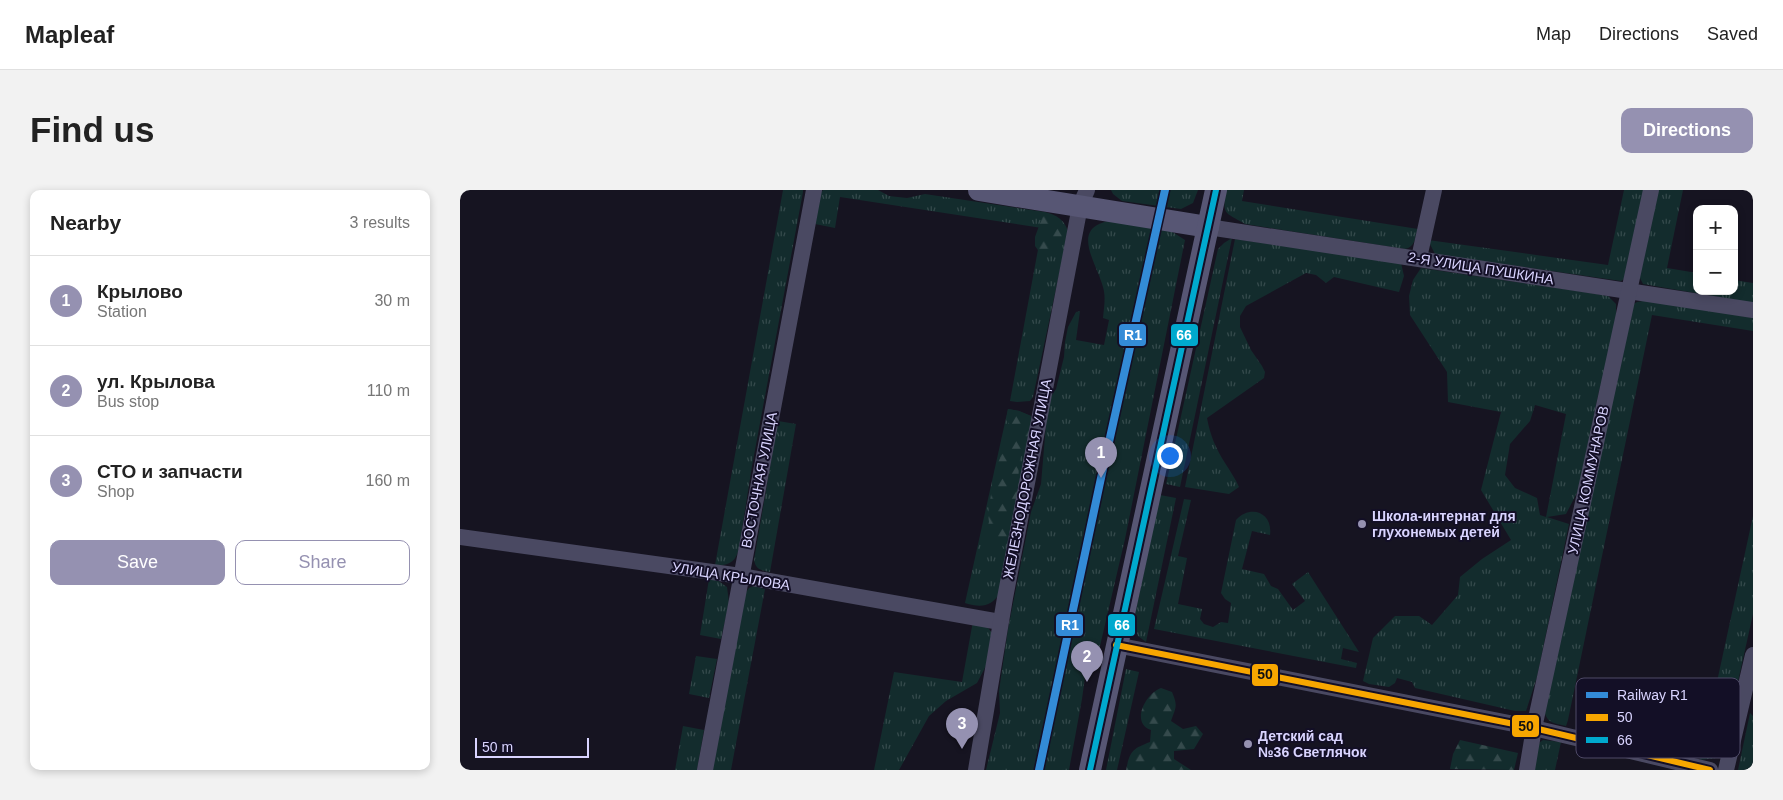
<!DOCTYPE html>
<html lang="en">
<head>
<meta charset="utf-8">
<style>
  :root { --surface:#fff; --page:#f2f2f2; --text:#222; --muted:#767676; --line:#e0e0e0; --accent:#9591b1 }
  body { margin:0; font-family:Arial,sans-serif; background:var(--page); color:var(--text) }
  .controls { position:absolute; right:15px; top:15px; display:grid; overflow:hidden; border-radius:10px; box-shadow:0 2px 8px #0003 }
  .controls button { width:45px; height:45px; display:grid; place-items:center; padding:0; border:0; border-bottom:1px solid var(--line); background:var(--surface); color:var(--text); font:25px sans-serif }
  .scale { position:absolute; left:15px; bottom:12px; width:114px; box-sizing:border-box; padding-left:5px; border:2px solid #d9d4ff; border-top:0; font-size:14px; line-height:18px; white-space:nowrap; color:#d9d4ff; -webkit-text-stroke:4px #130f26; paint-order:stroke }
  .you { position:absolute; left:709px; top:265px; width:18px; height:18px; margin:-12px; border:4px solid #fff; border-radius:50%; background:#1a73e8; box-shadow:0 0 0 8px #1a73e833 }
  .badge { display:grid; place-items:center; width:32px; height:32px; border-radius:50%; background:var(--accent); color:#fff; font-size:16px; font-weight:700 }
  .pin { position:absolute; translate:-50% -41px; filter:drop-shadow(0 1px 2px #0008) }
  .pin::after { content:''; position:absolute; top:26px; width:18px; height:15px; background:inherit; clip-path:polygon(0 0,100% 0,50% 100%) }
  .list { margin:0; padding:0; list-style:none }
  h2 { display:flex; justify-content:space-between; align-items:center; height:65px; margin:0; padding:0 20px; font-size:21px }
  h2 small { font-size:16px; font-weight:400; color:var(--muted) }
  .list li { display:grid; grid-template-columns:32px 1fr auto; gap:15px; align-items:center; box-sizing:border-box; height:90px; padding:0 20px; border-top:1px solid var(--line) }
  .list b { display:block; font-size:19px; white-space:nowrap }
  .list p { margin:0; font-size:16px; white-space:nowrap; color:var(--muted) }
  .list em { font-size:16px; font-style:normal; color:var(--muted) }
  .actions { display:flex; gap:10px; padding:15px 20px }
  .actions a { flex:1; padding:11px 0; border:1px solid var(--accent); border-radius:10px; text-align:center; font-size:18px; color:var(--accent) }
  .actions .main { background:var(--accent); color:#fff }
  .map { position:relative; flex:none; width:1293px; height:580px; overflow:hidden; border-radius:10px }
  header { display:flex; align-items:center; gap:30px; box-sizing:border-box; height:70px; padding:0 25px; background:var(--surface); border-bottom:1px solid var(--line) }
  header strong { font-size:24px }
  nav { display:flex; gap:28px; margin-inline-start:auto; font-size:18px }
  .intro { display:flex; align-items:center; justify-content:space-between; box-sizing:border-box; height:120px; padding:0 30px }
  h1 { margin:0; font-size:35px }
  .button { padding:12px 22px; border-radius:10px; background:var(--accent); color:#fff; font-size:18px; font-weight:700 }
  main { display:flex; gap:30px; padding:0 30px }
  aside { flex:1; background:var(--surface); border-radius:10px; box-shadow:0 2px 8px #0003 }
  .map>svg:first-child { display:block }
  .grass { fill:url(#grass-tufts); fill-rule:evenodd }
  .forest { fill:url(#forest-firs) }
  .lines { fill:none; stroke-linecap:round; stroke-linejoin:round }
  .minor { stroke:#4a4962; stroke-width:16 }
  .secondary { stroke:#575674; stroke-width:22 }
  .bus-1-casing { stroke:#130f26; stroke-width:10 }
  .bus-2-casing { stroke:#130f26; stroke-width:10 }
  .bus-1 { stroke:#f7a600; stroke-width:6 }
  .bus-2 { stroke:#00a9ce; stroke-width:6 }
  .rail-1-casing { stroke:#130f26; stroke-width:11 }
  .rail-1 { stroke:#338bd7; stroke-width:8 }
  .poi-dot { fill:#9591b1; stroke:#130f26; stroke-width:2 }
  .labels { text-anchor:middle; stroke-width:4; stroke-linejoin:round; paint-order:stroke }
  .street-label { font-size:14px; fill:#d9d4ff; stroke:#130f26 }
  .poi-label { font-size:14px; font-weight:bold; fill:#d9d4ff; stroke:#130f26; text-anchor:start }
  .key { fill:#130f26; stroke:#4e4a67; stroke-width:1 }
  .key-label { font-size:14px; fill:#d9d4ff }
  .line-badge { stroke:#130f26; stroke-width:2 }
  .badge-label { font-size:14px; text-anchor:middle; font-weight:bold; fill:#fff }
  .pale-badge-label { font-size:14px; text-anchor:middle; font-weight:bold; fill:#111 }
</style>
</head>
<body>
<header>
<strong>Mapleaf</strong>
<nav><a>Map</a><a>Directions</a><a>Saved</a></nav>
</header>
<div class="intro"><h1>Find us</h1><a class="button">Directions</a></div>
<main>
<aside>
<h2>Nearby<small>3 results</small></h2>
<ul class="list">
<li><span class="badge">1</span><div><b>Крылово</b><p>Station</p></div><em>30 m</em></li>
<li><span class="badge">2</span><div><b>ул. Крылова</b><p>Bus stop</p></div><em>110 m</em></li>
<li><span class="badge">3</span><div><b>СТО и запчасти</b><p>Shop</p></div><em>160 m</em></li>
</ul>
<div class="actions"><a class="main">Save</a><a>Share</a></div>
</aside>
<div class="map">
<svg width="1293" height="580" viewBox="0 0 1293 580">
  <defs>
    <pattern id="grass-tufts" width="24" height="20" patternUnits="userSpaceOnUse" patternTransform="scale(1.25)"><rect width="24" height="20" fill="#132c2d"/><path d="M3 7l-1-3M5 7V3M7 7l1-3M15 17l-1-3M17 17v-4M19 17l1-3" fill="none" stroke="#354a4c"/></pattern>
    <pattern id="forest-firs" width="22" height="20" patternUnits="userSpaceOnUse" patternTransform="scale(1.25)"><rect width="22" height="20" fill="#132c2d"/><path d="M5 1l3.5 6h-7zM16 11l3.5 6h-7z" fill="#354a4c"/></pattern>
  </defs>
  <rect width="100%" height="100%" fill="#161421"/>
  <g class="grass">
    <path d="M323 0H343V2L292 276 279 358C276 372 269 376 255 375Z"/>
    <path d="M363 0H418L429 6 447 8 465 4 585 22C597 25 605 30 608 42L573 207 570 211 557 212 550 211 582 38 380 7 375 38 355 34 360 4Z"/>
    <polygon points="651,0 738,0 733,13 721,19 662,11 653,4"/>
    <path d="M766 0H784L782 11 958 39C955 48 955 57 945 59L785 34C765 22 762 26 766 0Z"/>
    <polygon points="1164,0 1184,0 1164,89 1161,91 975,64 968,50 1148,75"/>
    <polygon points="1198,0 1223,0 1207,78 1237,83 1237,101 1274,101 1274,90 1293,93 1293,113 1183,94 1179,86"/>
    <path d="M654 30 711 41 725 50 665 349 640 456 625 487 622 509 609 580H526L540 523 539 501 548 439 571 322 581 294 588 211 596 199 604 167 605 152 608 137 616 122 620 121 616 150 644 155 649 130 643 128C644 117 646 107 643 97 636 71 608 36 654 30Z"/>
    <polygon points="772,48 720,297 706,294 758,59 764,53"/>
    <path d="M775 49 941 73 944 86 939 102 874 87 866 93 856 85 846 83 786 116 780 126V137L791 160 802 176 805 182 804 188 747 228C750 245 756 259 765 273 770 281 775 288 779 297L769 304 725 297Z"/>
    <path d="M961 78 1131 103 1148 106 1156 114V128L1148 170 1139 201 1118 301 1106 324 1087 327 1109 334 1077 487 1066 521H1055L955 498 952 492 937 488 935 493 929 497 909 494 903 491 913 448 935 426H959L972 435 998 405 1000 387 1022 369 1051 350 1021 300 1041 222 988 212 987 182 950 125 949 106 953 90ZM1075 215 1106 224 1086 327 1080 325 1077 308 1055 298 1045 285 1050 254 1070 231Z"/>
    <path d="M1189 110 1293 128V141L1192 125 1108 530 1106 536C1094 533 1088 534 1084 521L1172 115 1177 112Z"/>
    <path d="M548 219 559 221 571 226 572 236 540 403C531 417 521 418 505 413Z"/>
    <path d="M318 231 336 234 310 382C301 380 296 380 294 370Z"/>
    <polygon points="700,305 716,308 686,452 678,446 673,434"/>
    <path d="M724 309 731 310 718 366 727 368 718 414 742 419 740 429 744 434 753 437 761 432 768 433 771 413 765 409 761 403 776 330C791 314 813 323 810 345L792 341 782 379 804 384 811 396 818 399 833 420 845 411 832 394 848 382 899 462 883 458 881 469 897 473 896 478 694 439Z"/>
    <polygon points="1293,326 1293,424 1262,563 1256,568 1240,570"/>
    <polygon points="249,389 257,390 267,397 269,413 261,449 240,445"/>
    <polygon points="293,396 305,399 271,580 252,580 284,405 289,398"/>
    <polygon points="513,431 526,435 532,443 529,470 517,493 486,511 469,526 439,580 414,580 434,482 502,492"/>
    <polygon points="236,466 257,469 249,508 229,504"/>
    <polygon points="666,479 679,482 657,580 646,580"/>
    <polygon points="1290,523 1293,526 1293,580 1278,580"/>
    <polygon points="223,536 244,540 237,580 215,580"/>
    <polygon points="1083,550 1101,552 1095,580 1072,580 1079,553"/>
  </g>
  <g class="forest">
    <polygon points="583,25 595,27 605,36 602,57 595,66 583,67 575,56 575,47"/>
    <polygon points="548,219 559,221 571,226 572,236 559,272 558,302 550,344 545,357 524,348 529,332 528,324 535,279 540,268 542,247 556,250 555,240 546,230"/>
    <path d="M701 498 712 502C718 516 716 517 711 531L723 539 736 536 743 544 734 559 714 561V569L731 580H666C670 561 672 559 690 552L691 540C670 533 686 503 701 498Z"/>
    <polygon points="1000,550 1058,563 1054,580 990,579 993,564"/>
  </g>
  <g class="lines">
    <g class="minor">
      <polyline points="748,37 1293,120"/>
      <polyline points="959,68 974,0"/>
      <polyline points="0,347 281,386 540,432"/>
      <polyline points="656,455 1074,538 1250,580"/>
      <polyline points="245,580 354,0"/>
      <polyline points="516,580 545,408 620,16 627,0"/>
      <polyline points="1067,580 1074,538 1191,0"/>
      <polyline points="1266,580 1293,465"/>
    </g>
    <g class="secondary">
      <polyline points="519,0 748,37"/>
      <polyline points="630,580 756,0"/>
    </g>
    <g class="bus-1-casing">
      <polyline id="bus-1" points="656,455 1074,538 1250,580"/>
    </g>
    <g class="bus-2-casing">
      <polyline id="bus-2" points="630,580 756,0"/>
    </g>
    <use href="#bus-1" class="bus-1"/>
    <use href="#bus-2" class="bus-2"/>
    <g class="rail-1-casing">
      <polyline id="rail-1" points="579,580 641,288 705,0"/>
    </g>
    <use href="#rail-1" class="rail-1"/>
  </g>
  <g class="poi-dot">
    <circle cx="902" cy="334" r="5"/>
    <circle cx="788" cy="554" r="5"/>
  </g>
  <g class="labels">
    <g class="street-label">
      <text transform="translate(1021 78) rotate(9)" y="5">2-Я УЛИЦА ПУШКИНА</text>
      <text transform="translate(567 289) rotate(-79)" y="5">ЖЕЛЕЗНОДОРОЖНАЯ УЛИЦА</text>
      <text transform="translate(299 290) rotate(-79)" y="5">ВОСТОЧНАЯ УЛИЦА</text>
      <text transform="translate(1128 290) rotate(-78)" y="5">УЛИЦА КОММУНАРОВ</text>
      <text transform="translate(271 386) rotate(9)" y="5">УЛИЦА КРЫЛОВА</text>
    </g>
    <g class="poi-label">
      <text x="912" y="331">Школа-интернат для<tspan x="912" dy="16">глухонемых детей</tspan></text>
      <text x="798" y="551">Детский сад<tspan x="798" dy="16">№36 Светлячок</tspan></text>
    </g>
  </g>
  <rect x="1116" y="488" width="164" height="80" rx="8" class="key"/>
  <rect x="1126" y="502" width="22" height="6" fill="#338bd7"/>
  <rect x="1126" y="524" width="22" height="7" fill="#f7a600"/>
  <rect x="1126" y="547" width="22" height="6" fill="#00a9ce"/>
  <g class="key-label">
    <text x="1157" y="510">Railway R1</text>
    <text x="1157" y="532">50</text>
    <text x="1157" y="555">66</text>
  </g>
  <g class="line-badge">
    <rect x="658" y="133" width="29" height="24" rx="5" fill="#338bd7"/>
    <rect x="710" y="133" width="29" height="24" rx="5" fill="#00a9ce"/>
    <rect x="595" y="423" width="29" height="24" rx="5" fill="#338bd7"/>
    <rect x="647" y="423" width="29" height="24" rx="5" fill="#00a9ce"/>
    <rect x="791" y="473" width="28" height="24" rx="5" fill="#f7a600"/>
    <rect x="1051" y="524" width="29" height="24" rx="5" fill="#f7a600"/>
  </g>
  <g class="badge-label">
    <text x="673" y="150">R1</text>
    <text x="724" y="150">66</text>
    <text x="610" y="440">R1</text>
    <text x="662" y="440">66</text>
  </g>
  <g class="pale-badge-label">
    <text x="805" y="489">50</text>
    <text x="1066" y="541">50</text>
  </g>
</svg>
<div class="controls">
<button>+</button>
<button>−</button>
</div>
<div class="scale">50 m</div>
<div class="you"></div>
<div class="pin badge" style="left:641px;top:288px">1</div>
<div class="pin badge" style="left:627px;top:492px">2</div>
<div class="pin badge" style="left:502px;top:559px">3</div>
</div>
</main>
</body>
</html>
